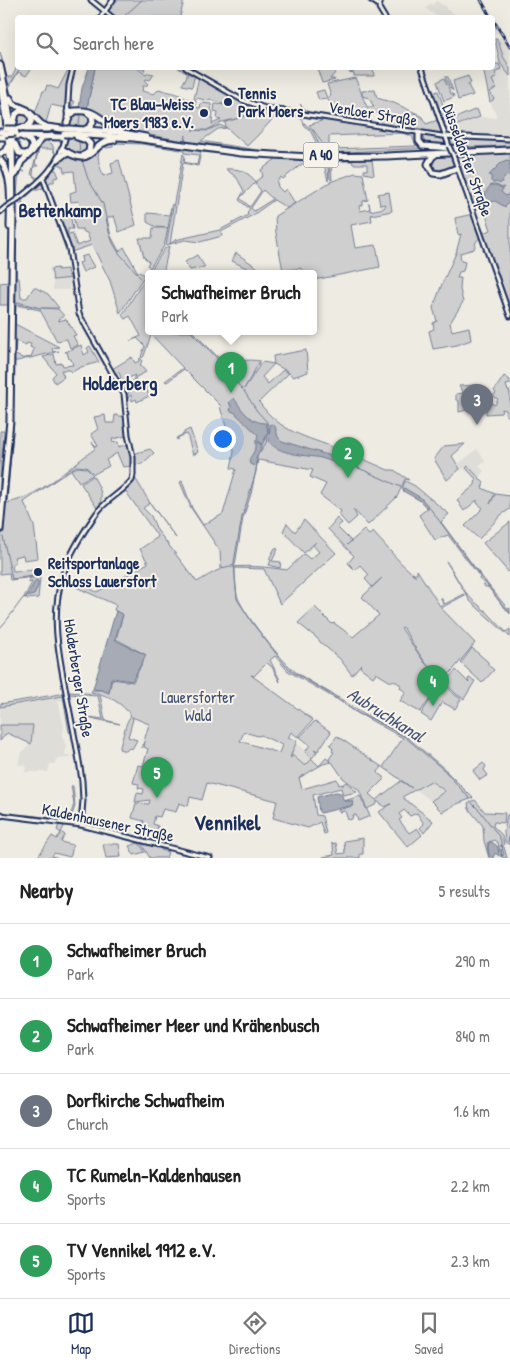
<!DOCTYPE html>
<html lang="en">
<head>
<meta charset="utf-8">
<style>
  :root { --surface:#fff; --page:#f2f2f2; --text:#222; --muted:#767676; --line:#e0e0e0; --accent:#1b2f5e }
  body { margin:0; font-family:"Patrick Hand",sans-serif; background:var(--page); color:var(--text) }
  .you { position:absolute; left:222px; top:438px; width:18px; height:18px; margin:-12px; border:4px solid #fff; border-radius:50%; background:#1a73e8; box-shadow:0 0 0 8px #1a73e833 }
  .badge { display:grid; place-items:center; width:32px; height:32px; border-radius:50%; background:var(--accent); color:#fff; font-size:16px; font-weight:700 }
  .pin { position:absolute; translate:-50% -41px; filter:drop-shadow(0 1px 2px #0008) }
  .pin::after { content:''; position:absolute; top:26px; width:18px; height:15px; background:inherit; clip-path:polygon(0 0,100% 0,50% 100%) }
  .popup { position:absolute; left:145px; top:270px; width:172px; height:65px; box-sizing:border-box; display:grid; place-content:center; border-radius:5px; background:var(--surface); filter:drop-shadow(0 1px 4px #0005); font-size:16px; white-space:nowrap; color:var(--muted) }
  .popup b { font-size:19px; color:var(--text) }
  .popup::after { content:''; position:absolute; left:50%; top:100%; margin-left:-10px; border:10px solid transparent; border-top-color:var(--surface) }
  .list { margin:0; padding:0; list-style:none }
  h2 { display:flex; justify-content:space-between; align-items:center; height:65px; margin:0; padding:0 20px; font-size:21px }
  h2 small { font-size:16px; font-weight:400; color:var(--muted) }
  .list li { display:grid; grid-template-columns:32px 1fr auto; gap:15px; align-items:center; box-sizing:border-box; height:75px; padding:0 20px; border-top:1px solid var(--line) }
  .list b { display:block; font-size:19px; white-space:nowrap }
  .list p { margin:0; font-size:16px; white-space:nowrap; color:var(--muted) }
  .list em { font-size:16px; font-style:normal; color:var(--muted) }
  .icon { flex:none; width:28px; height:28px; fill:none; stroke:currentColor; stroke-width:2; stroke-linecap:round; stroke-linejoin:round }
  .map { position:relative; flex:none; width:510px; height:858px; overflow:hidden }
  .search { position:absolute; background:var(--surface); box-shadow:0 5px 20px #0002; left:15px; right:15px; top:15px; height:55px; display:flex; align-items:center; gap:12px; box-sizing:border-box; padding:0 18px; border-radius:5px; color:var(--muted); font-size:19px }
  .sheet { height:440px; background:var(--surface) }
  nav { display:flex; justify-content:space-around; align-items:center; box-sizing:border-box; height:70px; border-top:1px solid var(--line); background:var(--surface); font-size:14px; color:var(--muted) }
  nav a { display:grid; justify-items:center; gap:2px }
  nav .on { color:var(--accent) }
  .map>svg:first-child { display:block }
  .built { fill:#deddd8 }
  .green { fill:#cfcfcf; stroke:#757f96; fill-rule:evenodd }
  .water { fill:#a6abb5; stroke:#6e7992 }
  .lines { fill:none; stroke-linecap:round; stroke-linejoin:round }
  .stream { stroke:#6e7992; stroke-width:1 }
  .secondary-casing { stroke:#1b2f5e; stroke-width:7 }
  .motorway-casing { stroke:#1b2f5e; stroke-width:9 }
  .secondary { stroke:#f7f3e8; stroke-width:3 }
  .motorway { stroke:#f7f3e8; stroke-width:5 }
  .rail-casing { stroke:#1b2f5e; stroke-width:3 }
  .rail { stroke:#f7f3e8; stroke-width:1; stroke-dasharray:4; stroke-linecap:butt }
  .secondary-bridge-casing { stroke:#1b2f5e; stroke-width:7; stroke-linecap:butt }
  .motorway-bridge-casing { stroke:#1b2f5e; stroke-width:9; stroke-linecap:butt }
  .secondary-bridge { stroke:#f7f3e8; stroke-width:3 }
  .motorway-bridge { stroke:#f7f3e8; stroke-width:5 }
  .poi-dot { fill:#1b2f5e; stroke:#f7f3e8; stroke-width:2 }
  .labels { text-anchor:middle; stroke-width:4; stroke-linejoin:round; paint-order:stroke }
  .shield { fill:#f7f3e8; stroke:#5d6a87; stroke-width:1 }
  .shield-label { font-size:15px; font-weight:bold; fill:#1b2f5e }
  .poi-label { font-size:16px; font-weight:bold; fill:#1b2f5e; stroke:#f7f3e8; text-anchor:start }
  .street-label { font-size:16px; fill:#1b2f5e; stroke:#f7f3e8 }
  .park-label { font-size:16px; fill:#3f4f75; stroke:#f7f3e8 }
  .water-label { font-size:18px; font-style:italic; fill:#455478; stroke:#f7f3e8 }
  .quarter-label { font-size:19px; font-weight:bold; fill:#1b2f5e; stroke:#f7f3e8 }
  .district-label { font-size:21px; font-weight:bold; fill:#1b2f5e; stroke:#f7f3e8 }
</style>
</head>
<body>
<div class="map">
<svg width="510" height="858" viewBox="0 0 510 858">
  <rect width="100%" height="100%" fill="#eeebe2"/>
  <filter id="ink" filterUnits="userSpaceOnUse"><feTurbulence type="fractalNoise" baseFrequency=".02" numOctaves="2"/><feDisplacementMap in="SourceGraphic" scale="10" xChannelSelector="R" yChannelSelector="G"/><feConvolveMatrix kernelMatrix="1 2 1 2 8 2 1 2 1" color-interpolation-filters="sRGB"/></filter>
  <g filter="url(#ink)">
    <g class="built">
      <polygon points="479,0 482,0 502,32 496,34 493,28 492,18 488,17"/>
      <polygon points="436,1 447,7 446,9 454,14 453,17 443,16 442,17 438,17 426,9 430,3 433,5"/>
      <polygon points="504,36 510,46 510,68 502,53 498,39"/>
      <polygon points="501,62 510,76 510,137 450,134 448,129 483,117 496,118 496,114 490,102 494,99 490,92 491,80 495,73 500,69 499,64"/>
      <polygon points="74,278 74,282 70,282 69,290 53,290 53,280"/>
      <polygon points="477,449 485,461 479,466 484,471 479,477 473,471 469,473 464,468 461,471 457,465"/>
      <polygon points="63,696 64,701 58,701 64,727 62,736 66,746 65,755 69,755 70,758 56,759 55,764 50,764 48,772 25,772 26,766 18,764 21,753 32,743 33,725 0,725 0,707"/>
      <polygon points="297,743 312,759 305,766 292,755"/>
      <polygon points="431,781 445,791 431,801 417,790"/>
    </g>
    <g class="green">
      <polygon points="114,0 184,0 180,17 115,17 108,10"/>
      <polygon points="497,38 503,56 510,68 510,76 500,63 495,39"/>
      <path d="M0 52 7 77H12L17 67 32 68 26 76 18 72 10 86 7 80 13 101 25 106 35 113 43 91H45L47 85 58 89 69 68H71L67 89 65 128 47 126 16 105 10 98ZM51 105 65 108V126L46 123Z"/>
      <polygon points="493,64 499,64 501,69 495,73 497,77 492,80 496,88 490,92 494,99 490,102 483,68 492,68"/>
      <path d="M95 68H145L144 71 140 68H137L146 75 148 73 154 74 150 80 146 79 145 81 148 84 146 86H143L142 91 154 94 159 89C166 92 174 92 180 95 184 98 187 99 192 100L193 102 196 101 195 107 200 108 201 103 212 104 211 111 213 112 212 124 221 120 217 119 218 112 214 111 215 104 226 105 209 99 208 101 197 98 196 100 194 99 199 77 226 92 264 109 240 118 222 122 207 130H192L206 131 220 125 226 128 225 122C235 120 259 110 268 109 278 109 291 112 300 116L304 123 313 131 323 152H308L317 144 310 130 304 126V123L299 116 280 112C268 123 259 135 247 146L227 128 218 129 201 141 263 151 185 141 186 135 184 141 127 131 120 129 96 113 73 109 70 107 69 99 75 102 72 106 74 109 87 108Z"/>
      <polygon points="178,68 184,68 194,75 195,74 192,87 182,85 188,74"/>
      <polygon points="317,68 334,68 335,73 330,79 334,79 335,80 322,83"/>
      <polygon points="341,68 373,68 374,76 354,76 354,73 349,72 347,68 342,70"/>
      <polygon points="468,76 471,83 468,85 473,95 458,100 453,81"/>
      <polygon points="445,77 448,77 453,91 450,87 448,87 451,94 453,94 454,97 444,101 437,82 444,78 447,85 449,85"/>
      <path d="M355 78C360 87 362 97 367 107H374L369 98 362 96V91L375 90 377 98 394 103 418 114 413 113 411 115 416 119 419 115 422 117 426 124 438 120 444 134 311 114 305 112 300 104 308 112 345 119 327 99 319 100 316 92 324 90 327 98 331 96 327 84ZM377 113 383 125 367 122 363 114Z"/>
      <polygon points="427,79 433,93 438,91 447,116 443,118 443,120 448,117 453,119 477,109 480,117 452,127 450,120 443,123 444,126"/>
      <path d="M20 112 29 115V125L16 128C13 121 15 117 20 112Z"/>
      <path d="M74 113H85L90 115 93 122 86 128H70C70 122 68 118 74 113Z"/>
      <path d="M305 115 417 134 418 137 426 148 328 153 315 132 309 125 327 119 304 116ZM402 133 412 136 416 146 333 149 329 146V136Z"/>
      <polygon points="422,134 445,138 447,147 423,145 420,135"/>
      <path d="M48 137H64L61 147 60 145 62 140 53 139 50 141 47 139V141L52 144 56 155 52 149H39L35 164 39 166H34L33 175 37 178C49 173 56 160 60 148 60 167 30 188 15 199L16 176 20 165 34 151 42 139ZM36 152H37V154L31 174 38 181 17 196 19 169 25 172 20 169V167Z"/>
      <polygon points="69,138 86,141 90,148 84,154 69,151 65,146"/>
      <polygon points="451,138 510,140 510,146 451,147 449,141"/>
      <path d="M114 140 141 141 183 147 181 150 142 144 116 143H113V147L106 148 105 145C93 153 100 165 103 176L113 173 111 163 119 160 136 225 119 232 114 216 107 218 111 236 119 251 124 247 137 271 145 275 120 313 110 281 92 245 71 252 66 235 72 233 77 246 90 241 87 233 84 232 82 229H76L73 216 81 215 83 217 79 201 71 202 70 193 76 191 74 171 64 172 63 166 58 164 65 154 81 158 99 147Z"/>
      <path d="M184 147 324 159C329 164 329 174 328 181L323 160 315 159 302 164 283 179 281 177 277 182 278 187 283 192 286 189 295 203 287 208 274 200 253 215 221 232 222 236 200 242 185 240 166 245 183 154 185 156 184 162 197 165 199 155 184 153ZM201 152 277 158 261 170 263 176 256 181V183C250 172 238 168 226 169L237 178 244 191 239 200 250 209 247 212 248 215 220 230 175 240 170 244 183 163 198 166ZM255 183 261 191 250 207 240 198ZM263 190 273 199 254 211 251 208Z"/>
      <polygon points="510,152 510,309 509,310 482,233 491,230 484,209 472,205 454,154"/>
      <polygon points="450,154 456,166 455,168 435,173 429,162 435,156"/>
      <polygon points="400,157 391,159 372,160 374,175 364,173 364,170 367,170 367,164 353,164 352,161 331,161 332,180 330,179 329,160 358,160"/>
      <polygon points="58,161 54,170 56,170 59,177 54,178 54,182 50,182 47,187 45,178"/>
      <polygon points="355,173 363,174 368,200 363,201 363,205 359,206 360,211 370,209 369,203 370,211 384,208 386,204 380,205 378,194 389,192 392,211 371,215 372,221 351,225 355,248 376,245 380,267 314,280 314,274 302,274 301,268 283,271 276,233 275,216 330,182"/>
      <polygon points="39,183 43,184 45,187 38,190 34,190 22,201 23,205 18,203 17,205 16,278 19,278 21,298 27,298 34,287 48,294 59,308 40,308 14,301 15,202"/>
      <polygon points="53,204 61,214 73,212 70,214 73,229 68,229 68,233 65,233"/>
      <polygon points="172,204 168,228 156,227 147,222 147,213 169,215"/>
      <polygon points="473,214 480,237 476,242 474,249 460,253 461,261 465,262 463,271 459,272 457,278 461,278 460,289 463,302 450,323 452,331 469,327 471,340 457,345 433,349 429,331 434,329 433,323 437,321 433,308 442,284 456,253 461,234 458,235 455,218"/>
      <polygon points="153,228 168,228 164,246 150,268 147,265 149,262 144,257 139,238 152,238"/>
      <path d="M169 246 163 274H148V332H193L219 358 227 369C238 360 247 359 260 361L244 389 262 362 274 364 262 377 268 384 283 370 289 373 259 402C281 433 305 436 338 449 355 455 372 463 388 470H394L409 480 405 479 397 497 368 525 353 509 357 517 348 525 339 515 341 511 320 495 326 484 310 477 313 470 258 460 251 494 243 518 235 565 221 568 220 551 191 508 180 482 182 481 192 508 203 525 223 514 236 469 231 468 234 452 220 407 221 406 184 369 167 382 165 381 183 368 149 332 151 335 144 356 142 358 141 357 145 346 137 338 130 341 141 336 130 316 125 319 122 315 165 248Z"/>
      <polygon points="236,253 261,270 259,274 232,261"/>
      <polygon points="87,255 94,267 83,272 79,263 82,262 81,257"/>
      <polygon points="197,255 205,267 190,270 185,262"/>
      <polygon points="58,268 58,270 67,269 68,276 73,275 74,278 53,280 51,269"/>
      <polygon points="8,282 8,305 0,305 0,283"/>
      <polygon points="14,303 40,308 58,309 64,316 58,319 59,321 66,319 76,335 73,336 78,345 70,348 67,339 57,341 40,310 16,305 15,324 59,347 52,348 53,352 59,351 26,359 25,358 31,357 34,349 30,347 31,344 27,343 26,345 16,341 15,355 25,359 13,362"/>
      <polygon points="81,345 84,355 89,352 87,348 90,346 99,362 81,367 72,372 70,370 61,370 64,377 55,383 52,377 56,373 43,357 54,354 56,364 62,363 63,366 73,365 71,359 69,359 67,352 65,352"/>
      <polygon points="306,350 308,372 293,377 287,371 274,364 273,356"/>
      <polygon points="132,357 135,363 139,361 140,358 142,360 140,366 141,366 146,372 136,377 133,387 144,382 149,396 137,402 136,399 132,401 131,395 129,396 127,402 126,396 128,394 135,375 119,383 118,380 121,378 119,372 114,375 112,369"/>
      <polygon points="504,376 510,380 510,384 506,385 508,391 510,391 510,415 506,416 506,410 502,409 501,413 486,414 487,401 495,405 498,399 492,396 496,393 494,391"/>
      <polygon points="477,385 479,392 476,392 477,401 469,406 470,409 459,412 459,401 456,400 456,394 463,393 459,386"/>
      <path d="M105 415 106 423H114L115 415 125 417 127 436 112 439 113 443 118 442 119 447 129 444 132 455V466L123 467 117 453 106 460 109 466 94 474 86 467 76 466 24 502 34 526 38 558 24 560 23 555 14 557 16 562 12 564 13 571 33 570V577L10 580 9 573 0 574V541L12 420H14L7 503C41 496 68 468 96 448L92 442 97 447 98 446 91 434 98 429 94 417Z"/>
      <polygon points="190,429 198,452 193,455 187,434 179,437 177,440 176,438 184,434 184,432"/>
      <polygon points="0,431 4,431 2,458 4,459 0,499"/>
      <polygon points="465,444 452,456 460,469 447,480 434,459 444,446"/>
      <polygon points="150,449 154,453 142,464 133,465 133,454"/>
      <polygon points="468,466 484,483 482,488 495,494 490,504 495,494 510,496 510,509 501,515 479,539 465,526 483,508 477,503 477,500 464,511 457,500 475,485 476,479 466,468"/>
      <polygon points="78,467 86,468 93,475 79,482 71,470"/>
      <path d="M93 476C99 487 106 497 97 508L81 484Z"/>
      <path d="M134 476 150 503 176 538 150 503 143 508 151 516 157 530 197 582C204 578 213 572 221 569 241 564 268 567 287 570L304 554 310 559 319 552 313 545 316 542 304 553 283 531 287 523 295 532 304 520 336 553 280 604 264 569 235 568C235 577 235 589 238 598 246 617 281 661 297 673 310 682 324 689 337 697L336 699 288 671 275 656 270 660 279 678 280 682 272 667 267 663 254 676 251 675 313 720 298 737 291 732 288 738 297 741 290 757 291 758 292 755 305 766 312 759 319 766 326 758 331 762 329 759 334 752 332 751 333 748 330 745 337 736 382 767 377 773 385 778 369 794 376 800 401 781 412 788 383 767 403 738 354 711 337 699 338 697 360 712 406 736 447 771 446 772H447L473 798 457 804 442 812 431 801 445 791 431 781 402 797 433 821 424 833 420 828 424 824 417 813 410 816 404 810 399 814 402 818 399 820 409 833 417 828 422 835 408 847 379 812 391 804 385 807 377 801V804L367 809 359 790 343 778 332 762 323 764 299 778 302 789 337 779 339 785 342 784 343 786V784L346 782 357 792 343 795 341 788 313 795 316 815 322 816 326 833 324 834 320 822 308 828 273 818 277 801 207 783 202 800 190 797 188 806 179 803 176 812 163 809 160 817 155 816 153 824 158 826 156 833 150 832 147 841 140 839 144 821 132 818 136 803 149 804 150 800 135 802 137 793 143 794 144 789 138 788 139 784 133 783 138 765 143 766 148 749 144 747 145 741 142 748 149 724 132 717 133 719 128 737 137 740 132 749 129 748 126 751 119 749C123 740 125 721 131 716 123 703 106 694 91 692L92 690H102L109 693 112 679 133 682 146 655 116 639 123 615 114 610 116 605 78 588 63 579 59 596 57 623 67 691C60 657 47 608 64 576L97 592 148 563 140 549 158 537 124 489 131 482ZM244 732 258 736 261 735 282 745 279 753 240 741Z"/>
      <path d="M405 481 415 486 449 514 441 522C463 552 484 581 508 609L510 608V614L488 587H485L482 581 479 579 480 577 448 535 435 540 419 515 428 508 414 495 402 489Z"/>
      <path d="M337 518 342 523 337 527 351 541 347 545 364 530 369 535 373 532 400 562 416 577 412 572 417 574V570L440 606 443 605 441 598 445 604 464 594 465 595 441 608 475 643 444 681C426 668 414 646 403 627L401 628 424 662 455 695 461 699 455 709 442 702 431 721 421 714 434 694 420 712 400 701 406 692 400 688 401 685 393 680 391 682 376 673 373 677 360 667 361 664 352 675 340 659 320 642 318 639 298 623 315 607 332 624 334 623 353 637 379 615 362 597 382 578 372 587 365 579 369 575 360 565 355 570 348 563 354 556 328 529Z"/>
      <polygon points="510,522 510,574 483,543"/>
      <polygon points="275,548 278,549 272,561 281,562 280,568 269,565 271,560 269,559"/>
      <path d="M446 561C457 576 464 596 480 606L481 608 486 611 506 632 510 629V637L470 601Z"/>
      <polygon points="32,578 40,578 38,598 27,599 24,597 33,581 29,583 29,579"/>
      <polygon points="472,648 488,662 488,665 494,670 482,683 461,663"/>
      <polygon points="456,670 469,683 468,680 469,678 475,681 464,699 456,694 445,682"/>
      <path d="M68 692 100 694 105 720 120 724 90 718 88 726 74 724 75 734ZM68 694 98 696 103 719 89 717 87 725 73 722Z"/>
      <polygon points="66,693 72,733 69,732 63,696 0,707 0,704"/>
      <polygon points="315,721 331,732 318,751 314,749 317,752 312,758 305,752 310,745 300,737"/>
      <polygon points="0,725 33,725 31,744 7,733 0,741"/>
      <polygon points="483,763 486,766 484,770 488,775 480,780 473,771"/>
      <polygon points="71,786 73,786 75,806 70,821 18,815 28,815 69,820 74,804"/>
      <polygon points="360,796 370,816 358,821 356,815 353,815 352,819 348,820 345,811 339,812 338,810 353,806 352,801 344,801"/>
      <polygon points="475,800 485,812 505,813 504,823 494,822 493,826 502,835 504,845 500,846 504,847 507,858 502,857 501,849 502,856 501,857 498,843 494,840 487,843 489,858 484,841 483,826 469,809 468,803"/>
      <polygon points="507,815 510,816 508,829 510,827 508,842 510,837 510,845 505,842 504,832"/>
      <polygon points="59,824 65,825 61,832 65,835 61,842 73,845 71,855 70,857 54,853 52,856 58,858 37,858 52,836 57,839 61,833 57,830"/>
      <polygon points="363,838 363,854 360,854 360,858 323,858 323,857 334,855 333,845 331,844 336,843 338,854 345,853 344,841"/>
      <polygon points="142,842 162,847 161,850 168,852 166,858 150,858 141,843"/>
      <polygon points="139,843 145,852 134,855 129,846"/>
      <polygon points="103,844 119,844 121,857 106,858"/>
    </g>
    <g class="water">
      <polygon points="89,68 95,68 87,108 79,108 82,88"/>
      <polygon points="506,160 510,161 510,177 507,175 500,184 497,182 493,183 491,181 491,176 489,175 501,163"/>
      <path d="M491 185H496L502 188 504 187 501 192 506 196 510 192V201L505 207 495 201 486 203C484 196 485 191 491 185Z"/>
      <path d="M234 398C242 410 250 423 266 423L268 432 262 445 257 439 258 435 234 412 230 411 231 407 229 402Z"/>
      <path d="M271 424 275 426 278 437 282 441 334 457 361 469 351 465 347 468V463L343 466C336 463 328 460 321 458 307 455 277 455 269 441L270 425Z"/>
      <polygon points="256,440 262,446 257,456 256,464 254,466 250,464 249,460 256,448"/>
      <polygon points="404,488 421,498 429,507 427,508 419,500 403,491"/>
      <polygon points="36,580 38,581 38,586 34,595 26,597"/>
      <polygon points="116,611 123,615 115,639 117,641 146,655 132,681 111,678 109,693 102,690 93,689"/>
      <polygon points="336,792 341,793 344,801 352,801 353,805 321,813 319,812 317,797"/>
      <polygon points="489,842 492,842 498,847 499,856 495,853 493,858 489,856 488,846"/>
    </g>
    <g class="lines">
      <g class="stream">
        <polyline points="122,18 142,0"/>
        <polyline points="10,85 20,68"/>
        <polyline points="79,125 80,115"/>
        <polyline points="79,142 80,151"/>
        <polyline points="82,160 88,179 103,204 109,232 113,243 119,253 137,273"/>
        <polyline points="138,275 141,278"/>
        <polyline points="144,282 148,287"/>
        <polyline points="191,332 215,356 242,389"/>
        <polyline points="244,391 257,411 267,422 269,430 266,443 257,456 256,472 242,517 234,562 237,599 253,624 285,665 293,672 330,694"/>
        <polyline points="361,469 403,488"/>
        <polyline points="429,507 502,605 510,612"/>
        <polyline points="3,537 12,579 33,576"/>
        <polyline points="7,620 23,598 27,597"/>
        <polyline points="0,628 6,621"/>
        <polyline points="331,695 359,714 372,719 405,737 445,771 470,799"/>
        <polyline points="472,803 481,812"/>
        <polyline points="481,812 500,838 504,855 501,856"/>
      </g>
      <g class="secondary-casing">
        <g id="secondary">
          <polyline points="91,0 113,18"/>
          <polyline points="371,0 379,5"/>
          <polyline points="381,0 379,8 385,18"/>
          <polyline points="100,18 113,0"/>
          <polyline points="186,68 242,100 265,108 442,136 510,139"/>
          <polyline points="422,68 449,146"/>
          <polyline points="67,119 69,85 73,68"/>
          <polyline points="453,155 510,316"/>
          <path d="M43 178 69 249 79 314 124 394 128 435 133 457V475L132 480C122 493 105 500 96 514 82 534 69 554 62 578 51 615 58 650 65 687 71 719 78 750 82 781L83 800 81 825"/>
          <path d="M18 199C41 181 60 165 66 135"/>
          <polyline points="0,212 6,207"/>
          <polyline points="1,815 81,825 210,858"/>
        </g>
      </g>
      <g class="motorway-casing">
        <g id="motorway">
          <polyline points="0,65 6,93 12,132 13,212 10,420 0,530"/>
          <polyline points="0,83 6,118 10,157"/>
          <polyline points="10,98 13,104 27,110 41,124 47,127 62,129"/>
          <path d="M68 112C97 106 98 121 121 131"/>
          <polyline points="67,123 70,116 74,112"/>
          <path d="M13 126 16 114 20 111 27 112C33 116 33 122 27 127L20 128"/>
          <polyline points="25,129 49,129"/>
          <polyline points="70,129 117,132 146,137"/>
          <polyline points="86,129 90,127 93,122 92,116 87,112"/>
          <polyline points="0,132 5,132"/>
          <polyline points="419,133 419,141 423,146 465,149"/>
          <polyline points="70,134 134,138 241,153 310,157 386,156 510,150"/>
          <polyline points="16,136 64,137"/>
          <polyline points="0,137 5,137"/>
          <polyline points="77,137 86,140 90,144 89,152 84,155"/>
          <path d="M15 144 19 153C33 158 38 141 23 137"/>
          <path d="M62 149C95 171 89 142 114 140"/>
          <polyline points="0,154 5,151 7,147"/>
          <polyline points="436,154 432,157 428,164 433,173 441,174 457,168"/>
          <polyline points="58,159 67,152"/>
          <path d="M0 160C14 174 10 208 10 227"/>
          <polyline points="16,174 21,162 33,151 40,140 44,137 53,136"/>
          <polyline points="0,815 1,815"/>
        </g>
      </g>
      <use href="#secondary" class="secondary"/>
      <use href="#motorway" class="motorway"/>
      <g class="rail-casing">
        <g id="rail">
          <polyline points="481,0 491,18"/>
          <polyline points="492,18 510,47"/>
        </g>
      </g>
      <use href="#rail" class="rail"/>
      <g class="secondary-bridge-casing">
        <g id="secondary-bridge">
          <polyline points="449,146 453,155"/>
          <polyline points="6,207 18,199"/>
        </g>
      </g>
      <g class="motorway-bridge-casing">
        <g id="motorway-bridge">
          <polyline points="5,129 16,129"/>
          <polyline points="65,129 70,129"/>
          <polyline points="5,134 16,133"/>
          <polyline points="64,134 70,134"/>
        </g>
      </g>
      <use href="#secondary-bridge" class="secondary-bridge"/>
      <use href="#motorway-bridge" class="motorway-bridge"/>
    </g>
  </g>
  <g class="poi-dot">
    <circle cx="228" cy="102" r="5"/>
    <circle cx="204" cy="113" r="5"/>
    <circle cx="38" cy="572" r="5"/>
  </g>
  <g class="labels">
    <rect class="shield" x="303.5" y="142.5" width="35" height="25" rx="4"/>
    <g class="shield-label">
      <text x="321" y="160">A 40</text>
    </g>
    <g class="poi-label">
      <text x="238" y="99">Tennis<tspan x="238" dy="18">Park Moers</tspan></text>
      <text x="194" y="110" text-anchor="end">TC Blau-Weiss<tspan x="194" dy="18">Moers 1983 e.V.</tspan></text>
      <text x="48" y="569">Reitsportanlage<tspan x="48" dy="18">Schloss Lauersfort</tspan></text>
    </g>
    <g class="street-label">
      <text transform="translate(373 113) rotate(9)" y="6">Venloer Straße</text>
      <text transform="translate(468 160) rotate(70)" y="6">Düsseldorfer Straße</text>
      <text transform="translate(79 678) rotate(81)" y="6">Holderberger Straße</text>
      <text transform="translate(108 822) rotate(12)" y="6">Kaldenhausener Straße</text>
    </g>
    <g class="park-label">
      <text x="198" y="703">Lauersforter<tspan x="198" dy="18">Wald</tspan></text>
    </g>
    <g class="water-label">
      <text transform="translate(386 715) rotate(32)" y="6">Aubruchkanal</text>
    </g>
    <g class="quarter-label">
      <text x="60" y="217">Bettenkamp</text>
      <text x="120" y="390">Holderberg</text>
    </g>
    <g class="district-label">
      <text x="227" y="830">Vennikel</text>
    </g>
  </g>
</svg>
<div class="you"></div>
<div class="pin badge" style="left:231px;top:393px;background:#2e9e5b">1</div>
<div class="popup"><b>Schwafheimer Bruch</b>Park</div>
<div class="pin badge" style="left:348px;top:478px;background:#2e9e5b">2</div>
<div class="pin badge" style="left:477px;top:425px;background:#6b7280">3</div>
<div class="pin badge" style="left:433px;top:706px;background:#2e9e5b">4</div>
<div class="pin badge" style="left:157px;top:798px;background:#2e9e5b">5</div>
<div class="search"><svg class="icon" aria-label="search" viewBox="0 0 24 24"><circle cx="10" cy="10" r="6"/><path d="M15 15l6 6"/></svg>Search here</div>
</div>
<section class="sheet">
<h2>Nearby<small>5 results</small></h2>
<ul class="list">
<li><span class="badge" style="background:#2e9e5b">1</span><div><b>Schwafheimer Bruch</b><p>Park</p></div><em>290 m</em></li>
<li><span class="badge" style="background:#2e9e5b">2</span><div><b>Schwafheimer Meer und Krähenbusch</b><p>Park</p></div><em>840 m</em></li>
<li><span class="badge" style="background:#6b7280">3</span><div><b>Dorfkirche Schwafheim</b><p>Church</p></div><em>1.6 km</em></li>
<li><span class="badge" style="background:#2e9e5b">4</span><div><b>TC Rumeln-Kaldenhausen</b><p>Sports</p></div><em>2.2 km</em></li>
<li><span class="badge" style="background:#2e9e5b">5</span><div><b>TV Vennikel 1912 e.V.</b><p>Sports</p></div><em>2.3 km</em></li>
</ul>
</section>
<nav>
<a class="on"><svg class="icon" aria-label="map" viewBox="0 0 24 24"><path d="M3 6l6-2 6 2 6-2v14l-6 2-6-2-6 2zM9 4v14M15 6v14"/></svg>Map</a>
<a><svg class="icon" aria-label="directions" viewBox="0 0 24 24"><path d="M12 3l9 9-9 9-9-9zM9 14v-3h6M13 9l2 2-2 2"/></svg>Directions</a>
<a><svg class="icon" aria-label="saved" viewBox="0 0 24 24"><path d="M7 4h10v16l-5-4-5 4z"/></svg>Saved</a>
</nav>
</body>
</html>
